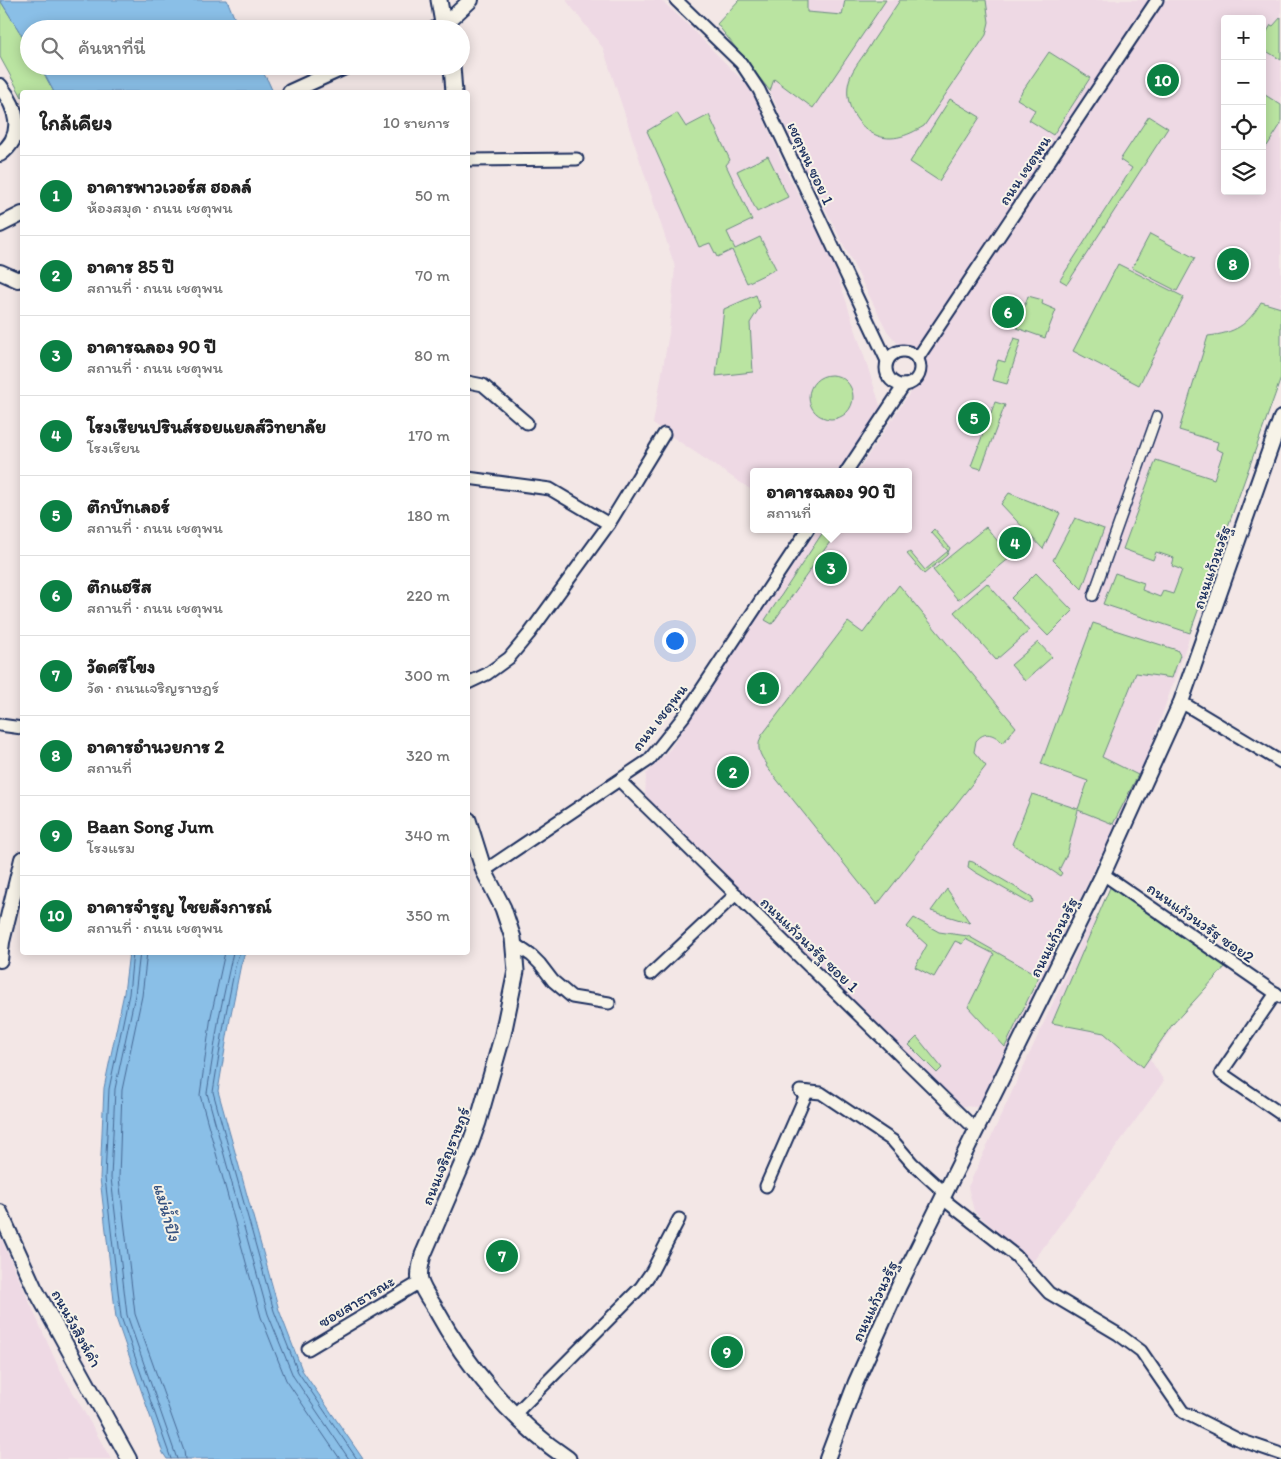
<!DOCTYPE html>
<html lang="th">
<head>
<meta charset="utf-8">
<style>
  :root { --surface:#fff; --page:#f2f2f2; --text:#222; --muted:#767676; --line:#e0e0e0; --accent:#0b8043 }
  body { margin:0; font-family:Itim,"Playpen Sans Thai",sans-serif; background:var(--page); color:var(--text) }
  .controls { position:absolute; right:15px; top:15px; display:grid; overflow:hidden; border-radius:5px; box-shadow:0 2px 12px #0003 }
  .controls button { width:45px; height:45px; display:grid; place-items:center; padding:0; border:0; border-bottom:1px solid var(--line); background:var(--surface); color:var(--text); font:25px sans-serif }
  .you { position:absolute; left:674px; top:640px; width:18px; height:18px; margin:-12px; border:4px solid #fff; border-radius:50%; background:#1a73e8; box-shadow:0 0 0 8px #1a73e833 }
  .badge { display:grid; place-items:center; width:32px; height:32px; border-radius:50%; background:var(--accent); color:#fff; font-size:16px; font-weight:700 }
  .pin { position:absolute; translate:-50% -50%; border:2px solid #fff; box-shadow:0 1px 5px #0006 }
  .popup { position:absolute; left:750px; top:468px; width:162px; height:65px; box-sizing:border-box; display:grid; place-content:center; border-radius:5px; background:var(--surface); filter:drop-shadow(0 1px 4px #0005); font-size:16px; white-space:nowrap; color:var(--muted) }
  .popup b { font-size:19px; color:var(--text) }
  .popup::after { content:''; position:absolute; left:50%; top:100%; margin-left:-10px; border:10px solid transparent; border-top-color:var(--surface) }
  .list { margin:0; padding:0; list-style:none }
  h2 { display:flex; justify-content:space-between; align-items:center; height:65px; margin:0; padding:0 20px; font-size:21px }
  h2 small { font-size:16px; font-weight:400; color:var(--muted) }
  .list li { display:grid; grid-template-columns:32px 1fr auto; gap:15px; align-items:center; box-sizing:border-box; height:80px; padding:0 20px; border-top:1px solid var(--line) }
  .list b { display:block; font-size:19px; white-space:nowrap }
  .list p { margin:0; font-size:16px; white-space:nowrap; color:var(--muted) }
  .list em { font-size:16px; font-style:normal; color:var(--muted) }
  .icon { flex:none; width:28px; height:28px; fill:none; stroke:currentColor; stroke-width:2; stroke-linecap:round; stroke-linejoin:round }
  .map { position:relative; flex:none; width:1281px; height:1459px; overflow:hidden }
  .search { position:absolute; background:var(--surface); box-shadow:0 2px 12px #0003; left:20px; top:20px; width:450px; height:55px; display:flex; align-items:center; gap:12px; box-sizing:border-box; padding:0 18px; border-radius:28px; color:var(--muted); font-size:19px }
  .panel { position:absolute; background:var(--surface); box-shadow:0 2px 12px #0003; left:20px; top:90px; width:450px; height:865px; border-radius:5px }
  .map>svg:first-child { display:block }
  .built { fill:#eed9e4; fill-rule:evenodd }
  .green { fill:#bae4a1; stroke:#6a8a80 }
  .water { fill:#8abfe7; stroke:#5e85b0 }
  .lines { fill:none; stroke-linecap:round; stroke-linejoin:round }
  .shore { stroke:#476995; stroke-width:1 }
  .pedestrian-casing { stroke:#1b2f5e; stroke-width:12 }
  .minor-casing { stroke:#1b2f5e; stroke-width:15 }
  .tertiary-casing { stroke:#1b2f5e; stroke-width:18 }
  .secondary-casing { stroke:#1b2f5e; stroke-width:19 }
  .pedestrian { stroke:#f7f3e8; stroke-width:9 }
  .minor { stroke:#f7f3e8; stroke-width:11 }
  .tertiary { stroke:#f7f3e8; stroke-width:14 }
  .secondary { stroke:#f7f3e8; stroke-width:15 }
  .labels { text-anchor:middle; stroke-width:4; stroke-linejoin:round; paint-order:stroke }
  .street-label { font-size:16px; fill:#1b2f5e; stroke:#f7f3e8 }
  .water-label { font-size:18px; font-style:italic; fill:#375380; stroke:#f7f3e8 }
</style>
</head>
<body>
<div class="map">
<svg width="1281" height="1459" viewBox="0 0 1281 1459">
  <rect width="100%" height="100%" fill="#f3e7e6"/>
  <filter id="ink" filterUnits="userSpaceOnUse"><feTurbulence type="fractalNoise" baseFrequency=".02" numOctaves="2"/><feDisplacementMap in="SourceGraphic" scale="10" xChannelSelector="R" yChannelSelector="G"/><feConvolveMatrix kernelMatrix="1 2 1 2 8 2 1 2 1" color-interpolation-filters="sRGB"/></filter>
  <g filter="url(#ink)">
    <g class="built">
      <polygon points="566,0 661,0 683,20 752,90 785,169 832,258 881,408 841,472 754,472 753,491 653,424 669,333 675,267 603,48"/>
      <path d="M739 0H1281V378L1141 774 978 1107 962 1106 645 801 646 774 670 749 818 529H908V472H857L923 373 887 331 793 145 770 91 717 24ZM1225 19H1262V191H1225Z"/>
      <polygon points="1093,916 1172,1029 1150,1059 1164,1081 1032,1263 974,1211 968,1187"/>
      <polygon points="0,1236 57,1364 111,1459 0,1459"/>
    </g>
    <g class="green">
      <polygon points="0,0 29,47 29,66 40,66 54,92 22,92 22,97 0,57"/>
      <polygon points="739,0 807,0 807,12 842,15 845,0 886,0 813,108 774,79 770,91 717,24"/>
      <path d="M900 0H986L989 22 986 35 924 126C907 136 889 144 870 132 852 120 842 96 851 75 856 64 866 53 872 42 881 28 891 14 900 0Z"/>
      <polygon points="1281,17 1281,60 1263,49 1262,40 1271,25 1273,26"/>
      <polygon points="1049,52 1090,78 1053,135 1029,120 1035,110 1017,99"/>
      <polygon points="1262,93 1281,105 1281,124 1267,146 1262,143"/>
      <polygon points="950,99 980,117 939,181 910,162"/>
      <polygon points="677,113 686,127 709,115 730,160 726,165 752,220 727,232 735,249 760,237 776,269 747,283 732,250 717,257 710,243 699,247 647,131"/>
      <polygon points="1149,116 1168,128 1067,284 1060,280 1132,168 1120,160"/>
      <polygon points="768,156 788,197 757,212 737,171"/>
      <polygon points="1150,234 1195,258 1177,291 1132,268"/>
      <polygon points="1118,264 1184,297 1139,385 1073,351"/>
      <polygon points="756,295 760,307 750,323 753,372 716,376 724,309"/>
      <polygon points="1028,296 1043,300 1042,304 1056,310 1045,338 1017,328"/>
      <path d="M1261 302 1281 308V378L1190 633 1103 604 1115 573 1144 583 1142 590 1160 597 1163 591 1173 594 1182 570 1172 566 1174 558 1156 552 1153 560 1123 549 1156 460 1214 479 1223 452 1216 449 1218 442 1179 430 1208 336C1235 333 1248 325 1261 302Z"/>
      <polygon points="1014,338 1021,340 1007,384 992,380 998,360 1005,362"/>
      <circle cx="831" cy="397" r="22"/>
      <polygon points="995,402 1005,405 981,469 971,466"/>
      <polygon points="1009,493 1060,513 1043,549 1001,504"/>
      <polygon points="1075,518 1104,529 1082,589 1053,560"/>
      <polygon points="986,527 1011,557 958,600 933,570"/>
      <polygon points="825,529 839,529 772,624 765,620"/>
      <polygon points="934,529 950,548 947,555 924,574 907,554 910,552 925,570 948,551 931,532"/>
      <polygon points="1036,573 1073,611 1048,636 1011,598"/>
      <polygon points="987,583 1029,631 996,660 954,612"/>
      <path d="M899 585 1016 727 1003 743C994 734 985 730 976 741L974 752 986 766 877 905 766 766 767 764C759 755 756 746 762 735L848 622 863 633Z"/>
      <polygon points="1093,623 1177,650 1180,655 1172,678 1136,673 1102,757 1138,775 1113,824 1078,810 1067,854 1059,870 1062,873 1060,876 1012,844 1032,794 1078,809 1088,781 1041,764"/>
      <polygon points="1038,642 1052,657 1025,681 1011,665"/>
      <polygon points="969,861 973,862 1032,897 1033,902 1029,903 975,872 968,867"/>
      <polygon points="1112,883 1177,934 1226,966 1172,1025 1143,1067 1104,1033 1052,1023"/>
      <polygon points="947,889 970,923 931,911"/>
      <polygon points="914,918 939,932 968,936 1039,976 1005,1047 968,1007 994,954 965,939 962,944 955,941 934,977 915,967 927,945 907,927"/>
      <polygon points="917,1037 942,1068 937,1073 909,1045"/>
    </g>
    <g class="water">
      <polygon points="0,0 227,0 239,29 29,29 29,47"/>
      <polygon points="40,66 259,66 268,81 273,92 54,92"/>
      <polygon points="129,952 245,953 241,964 230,1019 218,1091 279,1310 302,1370 363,1459 167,1459 163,1453 116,1318 100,1178 104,1088 124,993"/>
    </g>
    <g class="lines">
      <g class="shore">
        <polyline points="133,952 129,994 109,1089 105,1178 121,1317 171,1459"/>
        <polyline points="140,952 135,995 115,1089 111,1178 127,1315 177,1459"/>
        <polyline points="147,952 142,996 122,1090 119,1178 135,1314 184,1451 185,1459"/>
        <polyline points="225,952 211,1016 200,1095 261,1317 286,1380 340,1459"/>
        <polyline points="233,952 219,1017 207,1093 268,1314 293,1376 349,1459"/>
        <polyline points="240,952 236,962 225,1018 213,1092 274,1311 298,1372 357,1459"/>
      </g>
      <g class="pedestrian-casing">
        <polyline id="pedestrian" points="1093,596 1157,416"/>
      </g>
      <g class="minor-casing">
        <g id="minor">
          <polyline points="676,0 741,63 759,90 887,361"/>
          <polyline points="468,160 577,159"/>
          <circle cx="903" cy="368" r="17"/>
          <polyline points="917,359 1157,0"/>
          <polyline points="468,382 483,385 527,423"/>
          <polyline points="846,472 904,385"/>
          <polyline points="468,478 550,489 609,524 664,434"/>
          <polyline points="468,683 487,674 509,658 529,634 609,524"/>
          <polyline points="1181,702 1281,762"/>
          <polyline points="0,725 22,728"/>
          <polyline points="620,781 976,1130"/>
          <polyline points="484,871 649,760 684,716 808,529"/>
          <polyline points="1103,874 1281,997"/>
          <polyline points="513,943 532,956 540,964 553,981 572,997 609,1003"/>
          <polyline points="651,974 736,894"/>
          <polyline points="1276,993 1221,1073 1281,1114"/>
          <polyline points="800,1091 821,1093 893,1141 912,1163 945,1193"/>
          <polyline points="766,1186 807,1092"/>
          <polyline points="943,1199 1016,1256 1049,1293 1118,1334 1141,1351 1183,1412 1237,1439 1281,1454"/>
          <polyline points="308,1349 420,1282"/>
          <polyline points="514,1415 641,1287 652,1271 679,1219"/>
        </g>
      </g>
      <g class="tertiary-casing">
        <g id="tertiary">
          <polyline points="435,29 444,25 471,0"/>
          <path d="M0 86C17 108 26 135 0 154"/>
          <polyline points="290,92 347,66"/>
          <polyline points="0,225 22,214"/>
          <polyline points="0,272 18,280 22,278"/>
          <polyline points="0,960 2,942 22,859"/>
          <polyline points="0,1212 34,1287 129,1459"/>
          <polyline points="827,1459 856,1382 899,1286 1103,874 1181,702 1281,418"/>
        </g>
      </g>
      <g class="secondary-casing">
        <g id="secondary">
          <polyline points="439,0 444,29"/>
          <polyline points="452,66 454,92"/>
          <path d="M468 820 484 871 503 908 513 938 516 971 503 1034 478 1122 467 1153 423 1255C421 1263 418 1273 420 1281 423 1291 430 1300 435 1308 467 1367 513 1422 568 1459"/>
        </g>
      </g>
      <use href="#pedestrian" class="pedestrian"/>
      <use href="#minor" class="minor"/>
      <use href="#tertiary" class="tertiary"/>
      <use href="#secondary" class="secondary"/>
    </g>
  </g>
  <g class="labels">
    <g class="street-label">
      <text transform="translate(811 163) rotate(65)" y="6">เชตุพน ซอย 1</text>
      <text transform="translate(1024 170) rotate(-56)" y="6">ถนน เชตุพน</text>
      <text transform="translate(1211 567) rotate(-71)" y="6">ถนนแก้วนวรัฐ</text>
      <text transform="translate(659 717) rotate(-52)" y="6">ถนน เชตุพน</text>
      <text transform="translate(1201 922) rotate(35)" y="6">ถนนแก้วนวรัฐ ซอย2</text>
      <text transform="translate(1053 937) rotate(-63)" y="6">ถนนแก้วนวรัฐ</text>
      <text transform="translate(810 944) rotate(44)" y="6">ถนนแก้วนวรัฐ ซอย 1</text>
      <text transform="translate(445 1156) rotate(-68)" y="6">ถนนเจริญราษฎร์</text>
      <text transform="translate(356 1301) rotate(-31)" y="6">ซอยสาธารณะ</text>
      <text transform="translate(874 1301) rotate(-65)" y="6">ถนนแก้วนวรัฐ</text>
      <text transform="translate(77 1328) rotate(61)" y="6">ถนนวังสิงห์คำ</text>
    </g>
    <g class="water-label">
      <text transform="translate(167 1212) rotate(74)" y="6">แม่น้ำปิง</text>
    </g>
  </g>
</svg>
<div class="controls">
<button>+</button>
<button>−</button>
<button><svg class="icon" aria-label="locate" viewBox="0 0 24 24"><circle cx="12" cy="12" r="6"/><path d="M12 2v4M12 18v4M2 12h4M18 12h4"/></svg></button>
<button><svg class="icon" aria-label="layers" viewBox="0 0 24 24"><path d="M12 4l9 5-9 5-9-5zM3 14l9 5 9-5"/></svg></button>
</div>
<div class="you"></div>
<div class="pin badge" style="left:763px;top:688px">1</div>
<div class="pin badge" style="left:733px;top:772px">2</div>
<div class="pin badge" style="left:831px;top:568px">3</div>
<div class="popup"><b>อาคารฉลอง 90 ปี</b>สถานที่</div>
<div class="pin badge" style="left:1015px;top:543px">4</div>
<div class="pin badge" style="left:974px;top:418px">5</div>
<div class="pin badge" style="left:1008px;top:312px">6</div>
<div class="pin badge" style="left:502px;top:1256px">7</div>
<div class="pin badge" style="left:1233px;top:264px">8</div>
<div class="pin badge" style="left:727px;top:1352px">9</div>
<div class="pin badge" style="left:1163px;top:80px">10</div>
<div class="search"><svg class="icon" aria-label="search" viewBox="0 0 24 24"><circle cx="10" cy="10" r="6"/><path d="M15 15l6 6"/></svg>ค้นหาที่นี่</div>
<section class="panel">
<h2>ใกล้เคียง<small>10 รายการ</small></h2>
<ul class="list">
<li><span class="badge">1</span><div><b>อาคารพาวเวอร์ส ฮอลล์</b><p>ห้องสมุด · ถนน เชตุพน</p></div><em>50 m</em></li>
<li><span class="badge">2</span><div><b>อาคาร 85 ปี</b><p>สถานที่ · ถนน เชตุพน</p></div><em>70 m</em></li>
<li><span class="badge">3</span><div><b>อาคารฉลอง 90 ปี</b><p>สถานที่ · ถนน เชตุพน</p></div><em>80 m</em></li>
<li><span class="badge">4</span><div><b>โรงเรียนปรินส์รอยแยลส์วิทยาลัย</b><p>โรงเรียน</p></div><em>170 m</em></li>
<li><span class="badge">5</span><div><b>ตึกบัทเลอร์</b><p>สถานที่ · ถนน เชตุพน</p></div><em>180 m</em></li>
<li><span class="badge">6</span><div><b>ตึกแฮรีส</b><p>สถานที่ · ถนน เชตุพน</p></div><em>220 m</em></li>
<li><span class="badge">7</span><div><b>วัดศรีโขง</b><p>วัด · ถนนเจริญราษฎร์</p></div><em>300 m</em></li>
<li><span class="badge">8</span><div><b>อาคารอำนวยการ 2</b><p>สถานที่</p></div><em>320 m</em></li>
<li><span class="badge">9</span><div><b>Baan Song Jum</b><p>โรงแรม</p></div><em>340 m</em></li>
<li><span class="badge">10</span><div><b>อาคารจำรูญ ไชยลังการณ์</b><p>สถานที่ · ถนน เชตุพน</p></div><em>350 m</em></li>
</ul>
</section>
</div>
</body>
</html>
